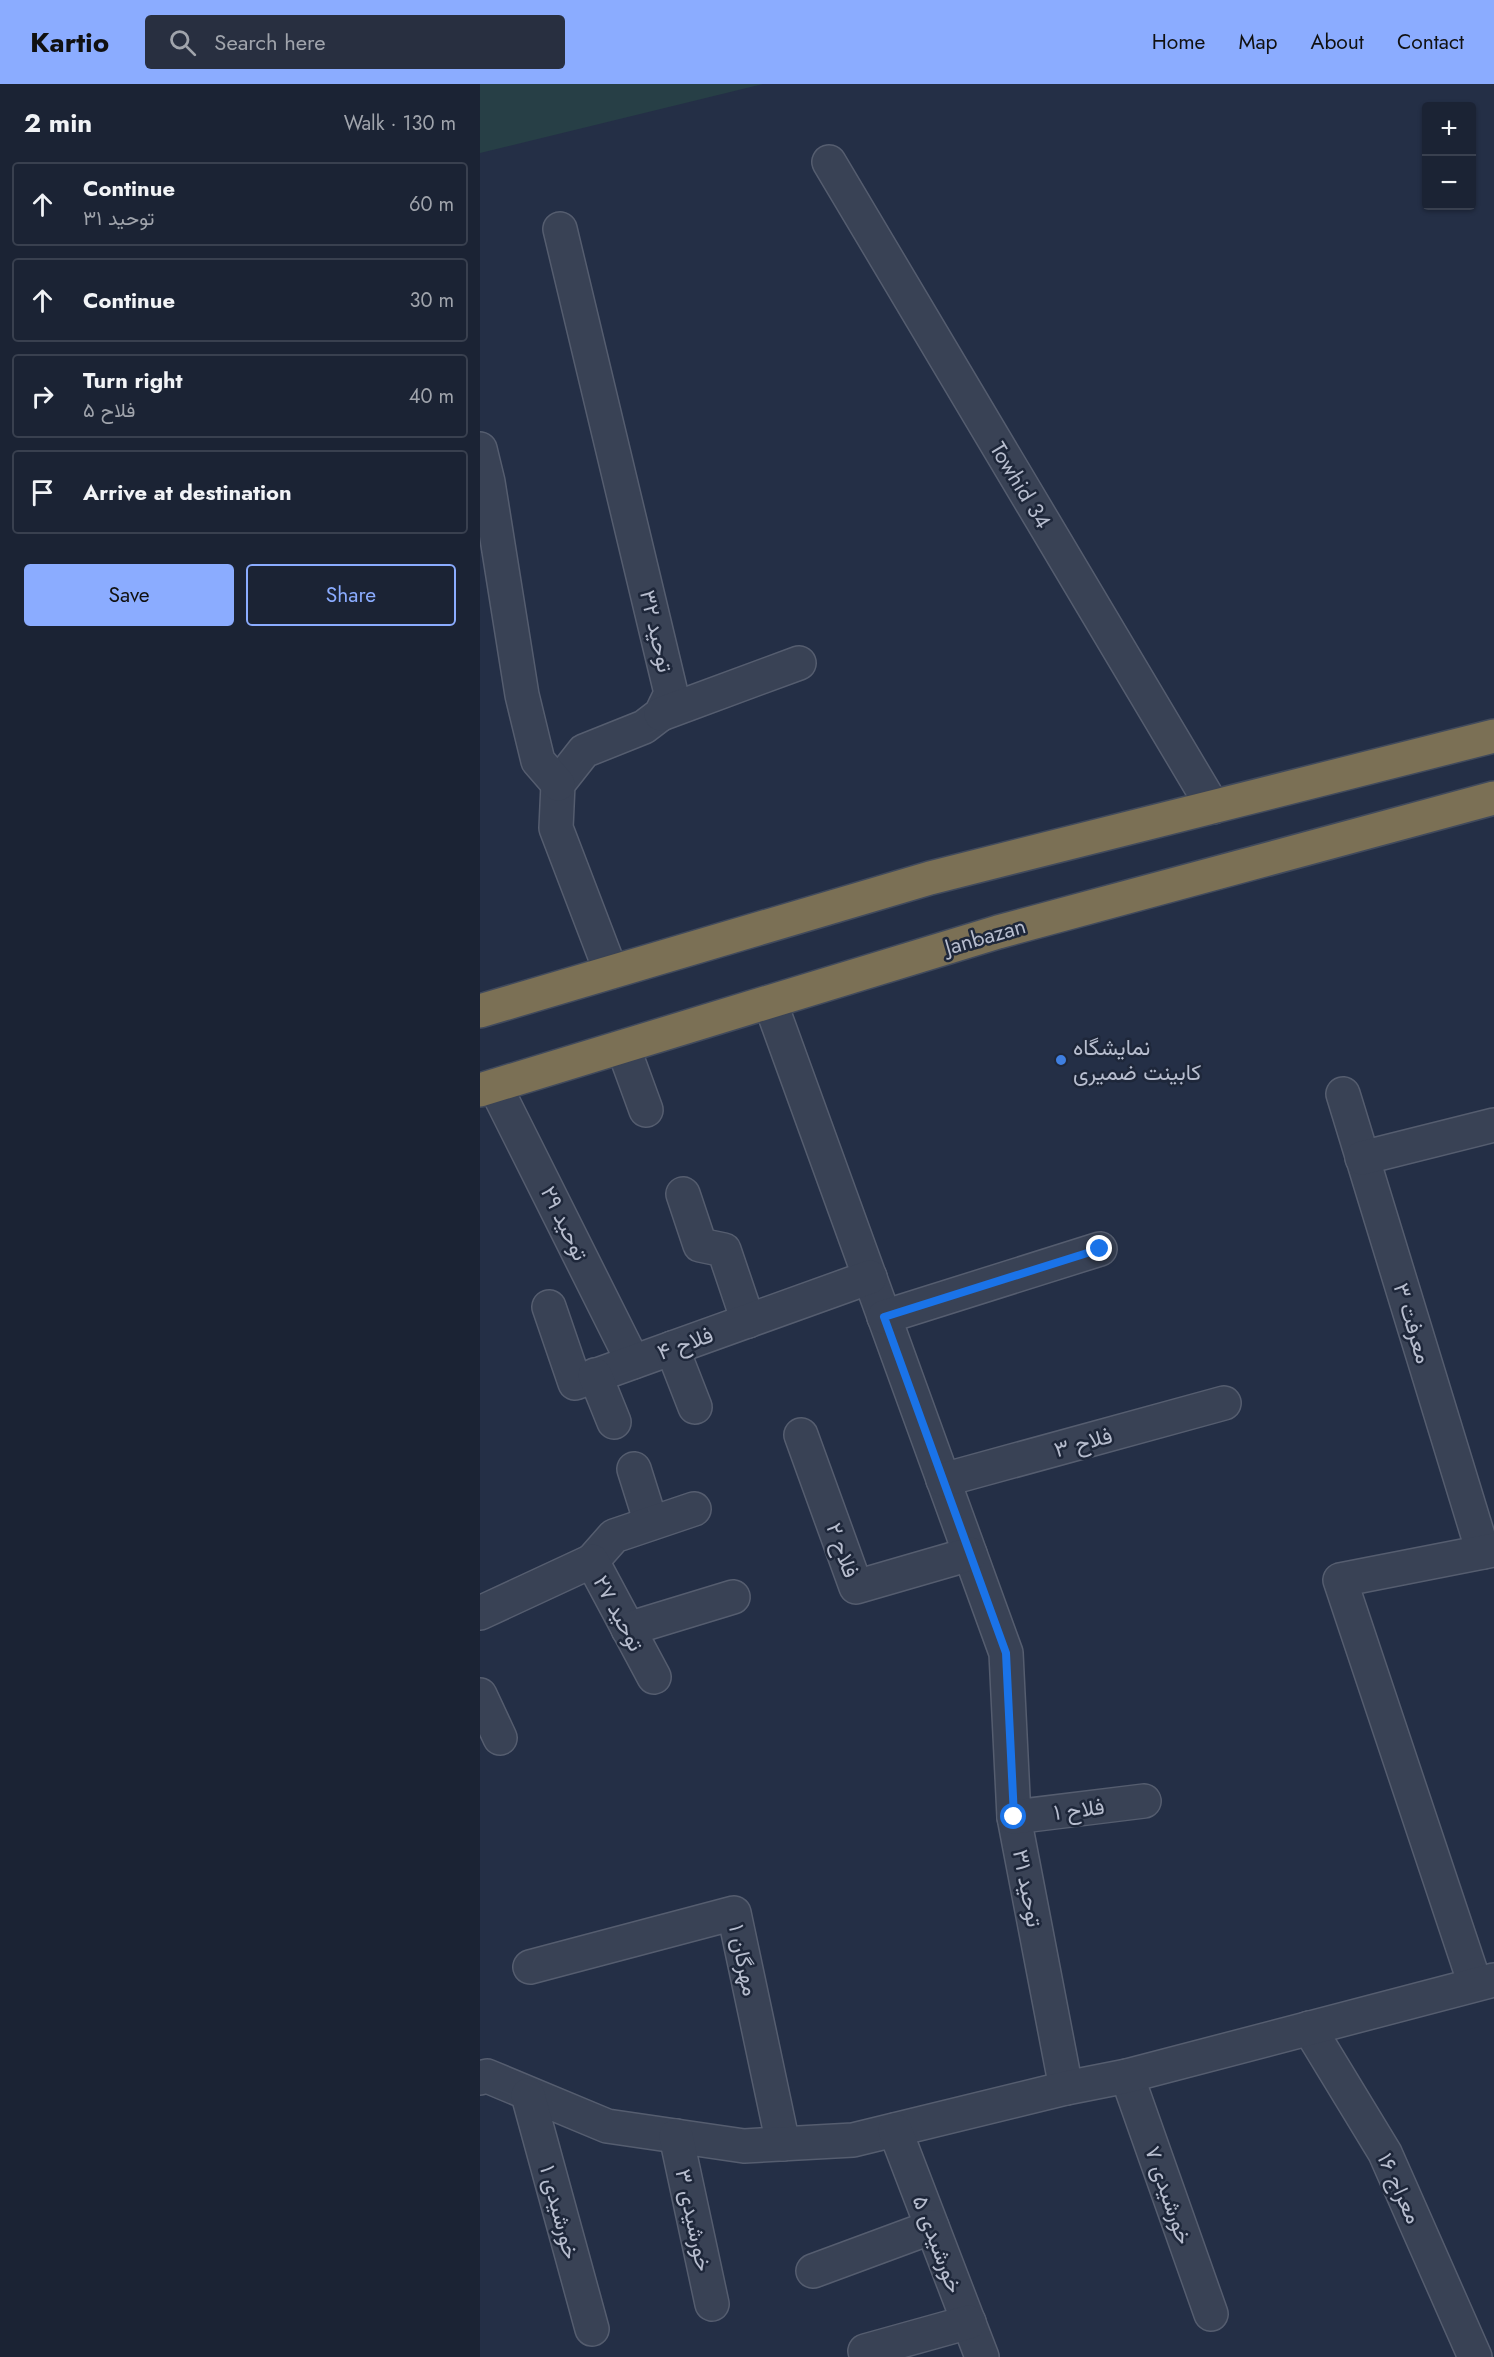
<!DOCTYPE html>
<html lang="en">
<head>
<meta charset="utf-8">
<style>
  :root { --surface:#1b2334; --page:#282f40; --text:#f1f3f6; --muted:#a0a4ac; --line:#39404f; --accent:#8bacff }
  body { margin:0; font-family:Jost,Vazirmatn,sans-serif; background:var(--page); color:var(--text) }
  .controls { position:absolute; right:18px; top:18px; display:grid; overflow:hidden; border-radius:6px; box-shadow:0 2px 4px #0004 }
  .controls button { width:54px; height:54px; display:grid; place-items:center; padding:0; border:0; border-bottom:2px solid var(--line); background:var(--surface); color:var(--text); font:30px sans-serif }
  .stop { position:absolute; width:18px; height:18px; margin:-14px; border:4px solid #1a73e8; border-radius:50%; background:#fff }
  .stop.end { background:#1a73e8; border-color:#fff; box-shadow:0 2px 6px #0008 }
  .list { margin:0; padding:0; list-style:none }
  h2 { display:flex; justify-content:space-between; align-items:center; height:78px; margin:0; padding:0 24px; font-size:26px }
  h2 small { font-size:20px; font-weight:400; color:var(--muted) }
  .list li { display:grid; grid-template-columns:39px 1fr auto; gap:18px; align-items:center; box-sizing:border-box; height:84px; margin:0 12px 12px; padding:0 12px; border:2px solid var(--line); border-radius:6px }
  .list b { display:block; font-size:22px; white-space:nowrap }
  .list p { margin:0; font-size:20px; white-space:nowrap; color:var(--muted) }
  .list em { font-size:20px; font-style:normal; color:var(--muted) }
  .actions { display:flex; gap:12px; padding:18px 24px }
  .actions a { flex:1; padding:14px 0; border:2px solid var(--accent); border-radius:6px; text-align:center; font-size:21px; color:var(--accent) }
  .actions .main { background:var(--accent); color:#111 }
  .icon { flex:none; width:33px; height:33px; fill:none; stroke:currentColor; stroke-width:2; stroke-linecap:round; stroke-linejoin:round }
  .map { position:relative; flex:none; width:1014px; height:2273px; overflow:hidden }
  header { display:flex; align-items:center; gap:36px; box-sizing:border-box; height:84px; padding:0 30px; background:var(--accent); color:#111 }
  header strong { font-size:28px }
  nav { display:flex; gap:33px; margin-inline-start:auto; font-size:21px }
  .search { width:420px; height:54px; background:var(--page); display:flex; align-items:center; gap:15px; box-sizing:border-box; padding:0 21px; border-radius:6px; color:var(--muted); font-size:22px }
  main { display:flex }
  aside { flex:1; background:var(--surface) }
  .map>svg:first-child { display:block }
  .green { fill:#273f46 }
  .lines { fill:none; stroke-linecap:round; stroke-linejoin:round }
  .minor-casing { stroke:#555d6f; stroke-width:36 }
  .highway-casing { stroke:#414a5c; stroke-width:36 }
  .minor { stroke:#394255; stroke-width:33 }
  .highway { stroke:#7b7055; stroke-width:33 }
  .route { stroke:#1a73e8; stroke-width:8 }
  .shop-dot { fill:#3f7fe0; stroke:#1e273a; stroke-width:2 }
  .labels { text-anchor:middle; stroke-width:5; stroke-linejoin:round; paint-order:stroke }
  .street-label { font-size:22px; fill:#b7bdce; stroke:#1e273a }
  .poi-label { font-size:22px; fill:#b7bdce; stroke:#1e273a; text-anchor:start }
</style>
</head>
<body>
<header>
<strong>Kartio</strong>
<div class="search"><svg class="icon" aria-label="search" viewBox="0 0 24 24"><circle cx="10" cy="10" r="6"/><path d="M15 15l6 6"/></svg>Search here</div>
<nav><a>Home</a><a>Map</a><a>About</a><a>Contact</a></nav>
</header>
<main>
<aside>
<h2>2 min<small>Walk · 130 m</small></h2>
<ul class="list">
<li><svg class="icon" aria-label="ahead" viewBox="0 0 24 24"><path d="M12 20V5M6 11l6-6 6 6"/></svg><div><b>Continue</b><p>توحید ۳۱</p></div><em>60 m</em></li>
<li><svg class="icon" aria-label="ahead" viewBox="0 0 24 24"><path d="M12 20V5M6 11l6-6 6 6"/></svg><div><b>Continue</b></div><em>30 m</em></li>
<li><svg class="icon" aria-label="right" viewBox="0 0 24 24"><path d="M7 20v-9h11M14 6l5 5-5 5"/></svg><div><b>Turn right</b><p>فلاح ۵</p></div><em>40 m</em></li>
<li><svg class="icon" aria-label="arrive" viewBox="0 0 24 24"><path d="M6 21V4h12l-3 4 3 4H6"/></svg><div><b>Arrive at destination</b></div></li>
</ul>
<div class="actions"><a class="main">Save</a><a>Share</a></div>
</aside>
<div class="map">
<svg width="1014" height="2273" viewBox="0 0 1014 2273">
  <rect width="100%" height="100%" fill="#242f46"/>
  <polygon class="green" points="0,0 283,0 0,69"/>
  <g class="lines">
    <g class="minor-casing">
      <g id="minor">
        <polyline points="349,78 733,723"/>
        <polyline points="80,145 191,609 181,630 164,643 104,667 78,700 76,744 131,888"/>
        <polyline points="0,365 8,398 42,611 58,677 78,700"/>
        <polyline points="181,630 319,579"/>
        <polyline points="290,918 526,1569 534,1733 586,2004"/>
        <polyline points="143,963 166,1026"/>
        <polyline points="15,1002 153,1278"/>
        <polyline points="863,1010 1003,1468"/>
        <polyline points="882,1074 1014,1041"/>
        <polyline points="203,1110 220,1161 244,1166 268,1237"/>
        <polyline points="69,1223 95,1299 390,1193"/>
        <polyline points="404,1233 620,1165"/>
        <polyline points="192,1264 215,1323"/>
        <polyline points="115,1291 134,1338"/>
        <polyline points="321,1351 376,1503 490,1470"/>
        <polyline points="154,1385 171,1439"/>
        <polyline points="463,1396 744,1319"/>
        <polyline points="112,1477 134,1452 214,1425"/>
        <polyline points="0,1529 112,1477 174,1593"/>
        <polyline points="148,1545 253,1513"/>
        <polyline points="0,1611 20,1654"/>
        <polyline points="534,1733 664,1717"/>
        <polyline points="50,1883 254,1829 303,2060"/>
        <polyline points="995,1900 860,1496 1014,1466"/>
        <polyline points="829,1944 905,2069 995,2273"/>
        <polyline points="647,1992 731,2230"/>
        <polyline points="0,1994 7,1992 127,2042 264,2062 373,2056 586,2004 647,1992 1014,1896"/>
        <polyline points="48,2011 112,2245"/>
        <polyline points="415,2046 502,2273"/>
        <polyline points="196,2052 232,2220"/>
        <polyline points="333,2187 452,2143"/>
        <polyline points="385,2267 489,2238"/>
      </g>
    </g>
    <g class="highway-casing">
      <g id="highway">
        <polyline points="0,927 450,794 1014,652"/>
        <polyline points="0,1006 518,848 1014,714"/>
      </g>
    </g>
    <use href="#minor" class="minor"/>
    <use href="#highway" class="highway"/>
  </g>
  <g class="lines">
    <polyline class="route" points="534,1733 526,1569 404,1233 620,1165"/>
  </g>
  <circle class="shop-dot" cx="581" cy="976" r="6"/>
  <g class="labels">
    <g class="street-label">
      <text transform="translate(541 401) rotate(59)" y="8">Towhid 34</text>
      <text transform="translate(177 547) rotate(77)" y="8">توحید ۳۲</text>
      <text transform="translate(505 852) rotate(-16)" y="8">Janbazan</text>
      <text transform="translate(85 1139) rotate(64)" y="8">توحید ۲۹</text>
      <text transform="translate(933 1239) rotate(73)" y="8">معرفت ۳</text>
      <text transform="translate(205 1259) rotate(-20)" y="8">فلاح ۴</text>
      <text transform="translate(603 1358) rotate(-15)" y="8">فلاح ۳</text>
      <text transform="translate(363 1466) rotate(70)" y="8">فلاح ۲</text>
      <text transform="translate(139 1529) rotate(62)" y="8">توحید ۲۷</text>
      <text transform="translate(599 1725) rotate(-7)" y="8">فلاح ۱</text>
      <text transform="translate(548 1804) rotate(79)" y="8">توحید ۳۱</text>
      <text transform="translate(264 1876) rotate(78)" y="8">مهرگان ۱</text>
      <text transform="translate(920 2104) rotate(65)" y="8">معراج ۱۶</text>
      <text transform="translate(689 2111) rotate(71)" y="8">خورشیدی ۷</text>
      <text transform="translate(80 2128) rotate(75)" y="8">خورشیدی ۱</text>
      <text transform="translate(214 2136) rotate(78)" y="8">خورشیدی ۳</text>
      <text transform="translate(458 2160) rotate(69)" y="8">خورشیدی ۵</text>
    </g>
    <g class="poi-label">
      <text x="593" y="971">نمایشگاه<tspan x="593" dy="25">کابینت ضمیری</tspan></text>
    </g>
  </g>
</svg>
<div class="controls">
<button>+</button>
<button>−</button>
</div>
<div class="stop" style="left:534px;top:1733px"></div>
<div class="stop end" style="left:620px;top:1165px"></div>
</div>
</main>
</body>
</html>
